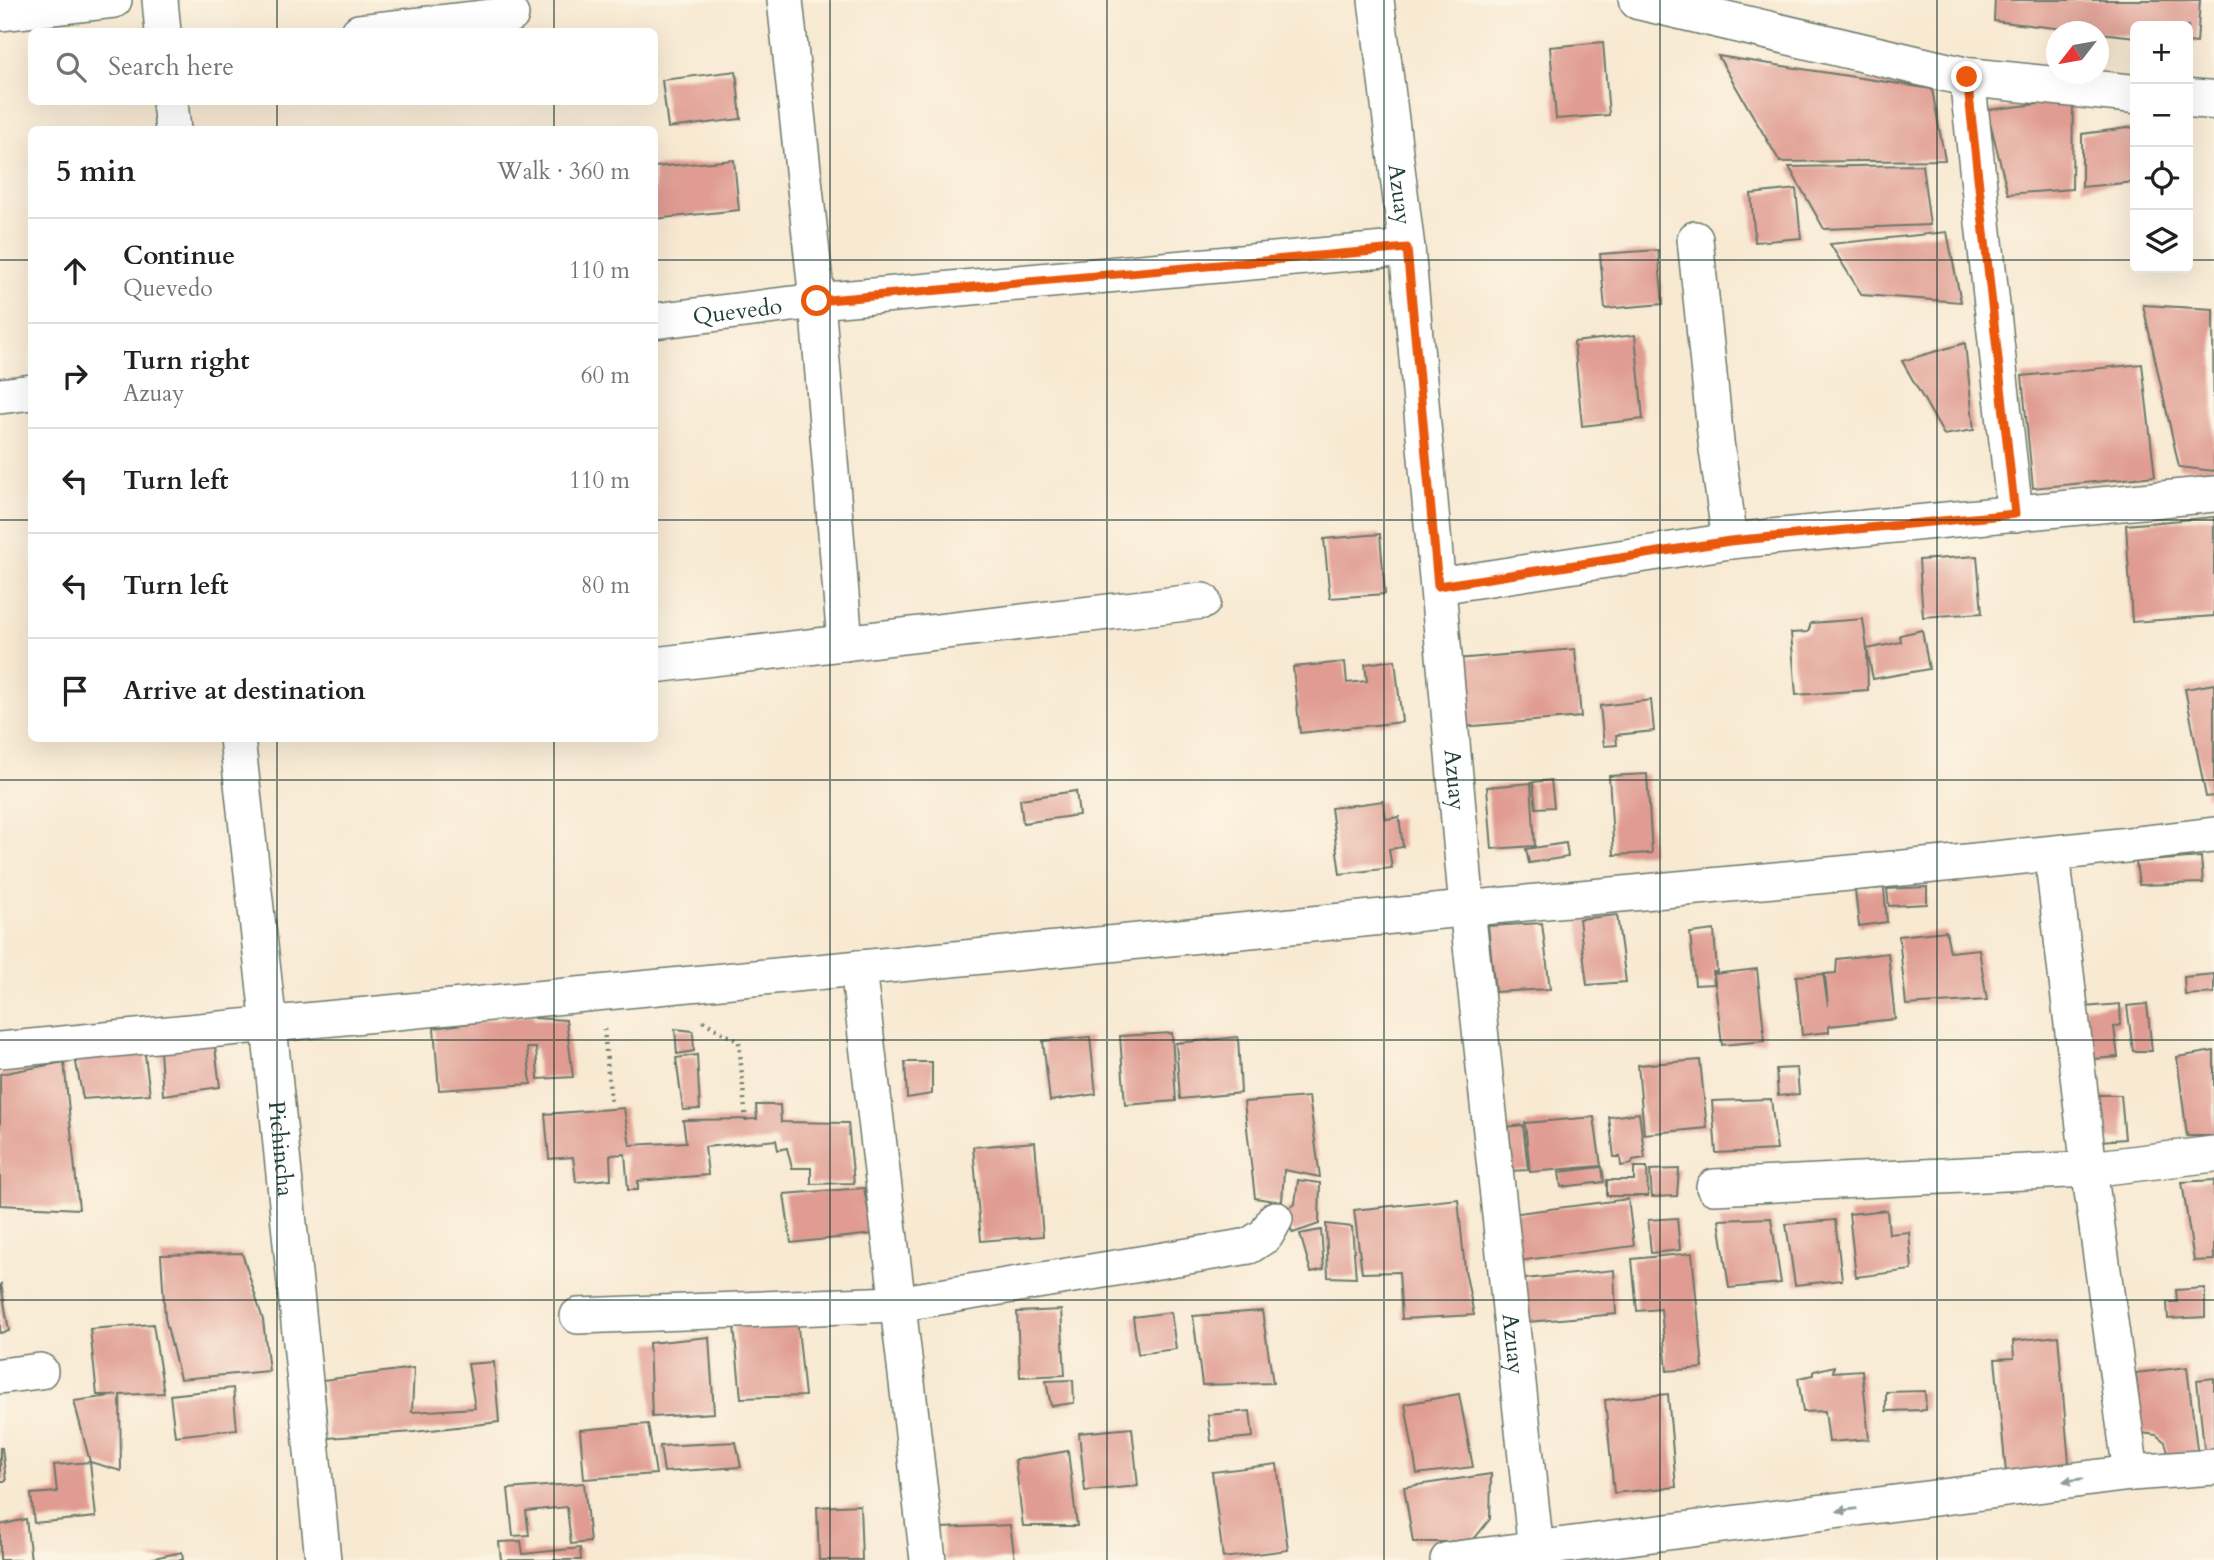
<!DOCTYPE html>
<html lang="en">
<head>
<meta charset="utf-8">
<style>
  :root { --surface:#fff; --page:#f2f2f2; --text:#202124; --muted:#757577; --line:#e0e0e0 }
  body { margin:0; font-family:Cardo,serif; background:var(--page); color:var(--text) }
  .controls { position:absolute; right:21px; top:21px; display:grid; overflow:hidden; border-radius:10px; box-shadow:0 7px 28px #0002 }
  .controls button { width:63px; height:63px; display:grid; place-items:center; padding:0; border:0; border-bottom:2px solid var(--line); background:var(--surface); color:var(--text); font:35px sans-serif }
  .compass { position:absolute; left:2046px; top:21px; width:63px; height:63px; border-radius:50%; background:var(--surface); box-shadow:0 7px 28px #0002; rotate:239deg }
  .stop { position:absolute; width:21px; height:21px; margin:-16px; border:5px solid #ea580c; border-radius:50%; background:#fff }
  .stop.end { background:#ea580c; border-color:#fff; box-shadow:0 2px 7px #0008 }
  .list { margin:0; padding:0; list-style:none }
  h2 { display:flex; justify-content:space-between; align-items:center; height:91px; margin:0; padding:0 28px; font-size:30px }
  h2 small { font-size:23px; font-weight:400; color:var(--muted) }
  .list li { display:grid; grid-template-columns:46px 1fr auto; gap:21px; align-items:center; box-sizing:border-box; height:105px; padding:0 28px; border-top:2px solid var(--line) }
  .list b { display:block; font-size:26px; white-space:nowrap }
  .list p { margin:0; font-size:23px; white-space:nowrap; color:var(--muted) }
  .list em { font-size:23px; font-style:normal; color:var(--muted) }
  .icon { flex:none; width:38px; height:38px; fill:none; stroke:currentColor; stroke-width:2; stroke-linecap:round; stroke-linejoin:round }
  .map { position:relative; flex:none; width:2214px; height:1560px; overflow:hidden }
  .search { position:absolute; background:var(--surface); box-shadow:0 7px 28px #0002; left:28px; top:28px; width:630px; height:77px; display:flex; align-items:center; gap:18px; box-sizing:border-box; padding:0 24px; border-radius:10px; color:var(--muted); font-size:26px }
  .panel { position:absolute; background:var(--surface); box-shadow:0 7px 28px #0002; left:28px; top:126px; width:630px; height:616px; border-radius:10px }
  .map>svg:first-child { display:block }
  .building { fill:#e09c92 }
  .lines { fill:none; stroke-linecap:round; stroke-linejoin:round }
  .street-casing { stroke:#6b796b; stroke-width:38 }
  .secondary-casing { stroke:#6b796b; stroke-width:41 }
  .path { stroke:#6b796b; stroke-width:4.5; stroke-dasharray:2 5; stroke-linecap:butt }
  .street { stroke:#fff; stroke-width:35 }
  .secondary { stroke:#fff; stroke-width:38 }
  .oneway { fill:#8f9e9a }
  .route { stroke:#ea580c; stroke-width:9 }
  .grid { fill:none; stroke:#1f3d34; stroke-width:2; stroke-opacity:0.55 }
  .labels { text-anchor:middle; stroke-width:6; stroke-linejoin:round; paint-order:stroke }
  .street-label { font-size:23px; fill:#1f3d34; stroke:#fcf5e5 }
</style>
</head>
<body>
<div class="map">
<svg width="2214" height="1560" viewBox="0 0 2214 1560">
  <rect width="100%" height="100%" fill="#fcf5e5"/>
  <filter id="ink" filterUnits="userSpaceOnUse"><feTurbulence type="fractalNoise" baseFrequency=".0143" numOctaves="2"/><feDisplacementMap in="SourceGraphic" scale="14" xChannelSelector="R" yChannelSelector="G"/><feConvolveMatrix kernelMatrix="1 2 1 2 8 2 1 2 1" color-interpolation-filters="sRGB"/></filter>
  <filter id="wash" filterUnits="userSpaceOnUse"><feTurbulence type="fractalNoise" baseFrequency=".00686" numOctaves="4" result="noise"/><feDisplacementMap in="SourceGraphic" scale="28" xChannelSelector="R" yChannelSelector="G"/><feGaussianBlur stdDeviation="1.57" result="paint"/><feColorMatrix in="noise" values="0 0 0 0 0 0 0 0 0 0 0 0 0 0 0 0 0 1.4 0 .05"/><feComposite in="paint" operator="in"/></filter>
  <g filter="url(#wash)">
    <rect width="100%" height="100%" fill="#f8e9d2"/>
    <g id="blocks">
      <g class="building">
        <polygon points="1995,0 2200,0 2197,43 2188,42 2188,26 2135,26 2135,37 1994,21"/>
        <polygon points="1603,42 1609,115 1556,119 1550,47"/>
        <polygon points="1718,56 1932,89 1945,160 1780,162"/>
        <polygon points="736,71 741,119 668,128 662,80"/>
        <polygon points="2073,100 2072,189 2008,194 1987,110"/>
        <polygon points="2135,127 2135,182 2082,187 2082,134"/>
        <polygon points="734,160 739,210 654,219 654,167"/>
        <polygon points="1922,165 1930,225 1824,229 1789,167"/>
        <polygon points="1796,189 1801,238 1755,242 1751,194"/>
        <polygon points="1947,232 1961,302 1862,295 1830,244"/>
        <polygon points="1658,250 1663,304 1605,309 1600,254"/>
        <polygon points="2143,305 2213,309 2214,471 2179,467"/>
        <polygon points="1635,335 1643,419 1582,426 1574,342"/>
        <polygon points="1965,343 1974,430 1944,435 1902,361"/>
        <polygon points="2142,364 2155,476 2033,488 2022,376"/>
        <polygon points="2214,517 2214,616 2132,622 2126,525"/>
        <polygon points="1380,534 1385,594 1330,598 1324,539"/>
        <polygon points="1977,556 1982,613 1923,617 1919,560"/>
        <polygon points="1863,619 1867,649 1901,642 1900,635 1922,630 1929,669 1873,679 1867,649 1868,690 1796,695 1791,633 1808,632 1811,623"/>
        <polygon points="1575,649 1581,717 1462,727 1456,659"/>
        <polygon points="1395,660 1402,722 1300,733 1293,667 1345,662 1347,683 1367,681 1365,664"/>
        <polygon points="2214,684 2214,796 2206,797 2185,689"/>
        <polygon points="1651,700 1654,731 1616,735 1617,745 1604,746 1600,706"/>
        <polygon points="1647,774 1652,853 1614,855 1609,776"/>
        <polygon points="1551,780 1554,807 1536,808 1533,782"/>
        <polygon points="1531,783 1535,846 1492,849 1487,787"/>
        <polygon points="1076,791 1079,815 1023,823 1020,799"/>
        <polygon points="1383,801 1386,819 1399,817 1403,847 1389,849 1392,868 1340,874 1331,808"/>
        <polygon points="1566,843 1568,857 1529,863 1526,849"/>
        <polygon points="2201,857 2203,883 2139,885 2136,862"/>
        <polygon points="1927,887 1927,904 1889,906 1887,889"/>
        <polygon points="1884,888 1887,922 1859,926 1855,890"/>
        <polygon points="1617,915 1626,982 1587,985 1579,919"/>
        <polygon points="1542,923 1550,989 1495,992 1488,926"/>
        <polygon points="1714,930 1717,972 1713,972 1714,984 1695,985 1690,933"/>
        <polygon points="1946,931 1950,952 1979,949 1987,1000 1906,1005 1899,936"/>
        <polygon points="1888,953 1895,1019 1829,1026 1829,1032 1802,1035 1796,976 1823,974 1828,1006 1825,974 1836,973 1837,959"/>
        <polygon points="1757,969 1765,1041 1722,1045 1714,974"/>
        <polygon points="2214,974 2214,993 2185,995 2184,977"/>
        <polygon points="2120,1004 2121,1025 2114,1027 2118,1057 2093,1059 2084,1007"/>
        <polygon points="2147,1004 2152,1051 2133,1051 2127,1006"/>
        <polygon points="534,1014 534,1018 566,1020 573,1077 538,1079 536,1048 527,1048 531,1084 439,1090 434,1028"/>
        <polygon points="141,1023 150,1094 83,1099 70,1032"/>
        <polygon points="675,1029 693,1031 694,1051 677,1054"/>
        <polygon points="213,1031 220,1087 163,1095 159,1036"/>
        <polygon points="1172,1033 1176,1101 1125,1105 1120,1036"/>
        <polygon points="1090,1037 1096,1094 1050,1101 1043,1041"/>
        <polygon points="1238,1037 1241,1093 1180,1099 1176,1043"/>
        <polygon points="2214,1051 2214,1136 2187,1136 2177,1057"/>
        <polygon points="697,1055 700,1109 683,1110 676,1058"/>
        <polygon points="1700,1060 1707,1128 1644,1134 1638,1065"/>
        <polygon points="64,1062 79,1209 0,1205 0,1074"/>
        <polygon points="905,1062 932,1062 932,1094 907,1098"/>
        <polygon points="1797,1068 1799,1094 1778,1096 1776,1069"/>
        <polygon points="2098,1095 2121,1095 2125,1139 2101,1141"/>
        <polygon points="1309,1097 1320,1177 1284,1170 1282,1202 1255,1198 1244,1102"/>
        <polygon points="1771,1099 1777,1150 1716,1153 1712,1101"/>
        <polygon points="756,1105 780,1105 781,1122 848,1123 854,1183 811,1184 811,1168 792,1168 787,1148 778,1150 776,1140 705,1147 708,1175 638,1181 638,1190 628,1190 625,1154 610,1155 611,1179 576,1182 573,1157 549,1159 545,1114 624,1108 630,1145 686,1142 683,1120 757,1119"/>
        <polygon points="1639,1113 1645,1158 1633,1160 1632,1164 1621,1166 1620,1157 1614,1157 1609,1117"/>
        <polygon points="1594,1117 1601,1166 1530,1172 1525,1123"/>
        <polygon points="1523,1125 1528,1170 1509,1171 1505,1127"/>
        <polygon points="1035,1142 1043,1236 981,1241 973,1147"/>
        <polygon points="1602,1167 1604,1182 1561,1187 1559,1172"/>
        <polygon points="1634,1167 1647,1167 1648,1196 1607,1196 1607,1180 1634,1180"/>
        <polygon points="1679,1169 1677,1196 1652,1197 1650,1170"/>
        <polygon points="1298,1180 1320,1183 1319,1224 1293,1233 1282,1212 1295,1204"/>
        <polygon points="2214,1180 2214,1260 2194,1261 2182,1182"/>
        <polygon points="864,1188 873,1234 791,1243 784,1194"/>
        <polygon points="1458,1199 1465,1270 1474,1315 1402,1319 1399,1272 1362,1273 1354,1210"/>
        <polygon points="1628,1199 1634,1246 1518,1261 1511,1214"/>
        <polygon points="1887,1210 1889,1234 1909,1232 1912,1270 1856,1277 1849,1214"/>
        <polygon points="1677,1218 1680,1250 1651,1253 1648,1220"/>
        <polygon points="1771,1218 1781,1283 1729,1288 1719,1220"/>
        <polygon points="1835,1220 1842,1280 1795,1285 1786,1224"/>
        <polygon points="1326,1224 1352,1227 1356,1278 1328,1277"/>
        <polygon points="1321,1230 1324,1269 1311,1272 1300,1234"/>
        <polygon points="242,1253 263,1320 269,1371 180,1379 165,1318 161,1255"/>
        <polygon points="1692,1253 1703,1368 1667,1371 1661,1309 1637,1311 1632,1259"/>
        <polygon points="1614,1270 1616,1314 1528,1322 1525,1279"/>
        <polygon points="1,1284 9,1331 0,1333 0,1285"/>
        <polygon points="2205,1288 2205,1317 2168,1319 2167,1302 2177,1302 2176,1290"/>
        <polygon points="1061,1310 1065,1375 1020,1377 1017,1312"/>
        <polygon points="1262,1311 1273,1383 1202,1385 1193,1316"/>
        <polygon points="1171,1312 1176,1349 1138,1354 1133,1317"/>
        <polygon points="797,1318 805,1396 741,1398 734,1326"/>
        <polygon points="153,1324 164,1393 120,1395 121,1471 90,1462 74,1401 117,1395 97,1395 90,1329"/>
        <polygon points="2058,1336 2069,1463 2052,1477 2007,1483 1995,1359 2014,1358 2013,1341"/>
        <polygon points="709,1337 714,1413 652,1417 649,1343"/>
        <polygon points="494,1362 499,1422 414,1432 328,1438 323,1380 414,1368 412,1412 475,1408 468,1364"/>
        <polygon points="1834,1366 1833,1372 1862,1370 1869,1439 1829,1442 1825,1411 1803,1412 1798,1378 1814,1375 1814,1371"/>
        <polygon points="2187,1367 2198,1457 2170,1460 2165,1442 2156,1435 2142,1433 2136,1373"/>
        <polygon points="2214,1378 2214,1457 2205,1457 2197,1380"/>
        <polygon points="1073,1380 1074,1403 1051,1406 1046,1381"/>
        <polygon points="233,1388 237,1429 175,1436 170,1395"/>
        <polygon points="1925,1391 1926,1410 1886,1411 1886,1392"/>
        <polygon points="1459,1394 1473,1467 1417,1474 1405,1404"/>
        <polygon points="1668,1394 1676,1487 1614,1493 1605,1400"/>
        <polygon points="1250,1411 1253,1437 1211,1441 1208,1415"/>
        <polygon points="648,1424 656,1474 584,1479 580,1430"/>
        <polygon points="1132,1428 1138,1486 1085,1491 1079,1433"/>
        <polygon points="736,1442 741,1467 664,1472 660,1446"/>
        <polygon points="0,1448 2,1448 6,1481 0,1481"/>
        <polygon points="1068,1451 1077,1526 1023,1526 1015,1460"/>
        <polygon points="90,1462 96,1517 34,1523 31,1494 57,1492 54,1465"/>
        <polygon points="1277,1464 1288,1550 1223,1558 1212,1472"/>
        <polygon points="1491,1474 1490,1519 1474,1539 1449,1542 1413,1542 1404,1487"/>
        <polygon points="584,1483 590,1542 571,1544 567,1507 526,1511 529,1535 513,1536 508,1489"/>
        <polygon points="860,1505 862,1560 819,1560 817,1507"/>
        <polygon points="26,1519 31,1560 0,1560 0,1525"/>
        <polygon points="1010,1525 1015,1560 945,1560 942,1528"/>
        <polygon points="521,1541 523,1554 580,1548 581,1560 501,1560 499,1542"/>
        <polygon points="182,1552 183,1560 149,1560 149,1559"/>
      </g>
    </g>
  </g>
  <g filter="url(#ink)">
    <use href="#blocks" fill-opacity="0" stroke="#6b796b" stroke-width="2"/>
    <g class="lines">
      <g class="street-casing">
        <g id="street">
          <polyline points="160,0 163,32"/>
          <polyline points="785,0 817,301 845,643"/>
          <path id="s1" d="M1376 0 1407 248 1467 908 1537 1560"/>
          <polyline points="0,13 114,0"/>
          <polyline points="359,32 511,15"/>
          <polyline points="1967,77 2015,514"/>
          <polyline points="170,102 173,130"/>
          <polyline points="1695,239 1716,442 1730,541"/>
          <path id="s2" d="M654 321 817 301 1407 248"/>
          <polyline points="0,396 32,392"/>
          <polyline points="1438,586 1730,541 2214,494"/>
          <polyline points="654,665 1203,601"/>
          <path id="s3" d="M237 738 269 1026 323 1560"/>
          <polyline points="2052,854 2089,1169 2131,1473"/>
          <polyline points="858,968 928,1560"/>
          <path d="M0 1050C471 1008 942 960 1413 914 1680 887 1948 867 2214 835"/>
          <polyline points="1714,1187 2089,1169 2214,1154"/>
          <polyline points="578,1316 897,1304 1249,1246 1266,1235 1275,1219"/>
          <polyline points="0,1376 40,1371"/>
          <polyline points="1448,1560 2131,1473 2214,1467"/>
        </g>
      </g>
      <g class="secondary-casing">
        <g id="secondary">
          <polyline points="1638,0 1967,77 2135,94"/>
          <polyline points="2188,98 2214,100"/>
        </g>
      </g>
      <g class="path">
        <polyline points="703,1021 739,1042 746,1121"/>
        <polyline points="604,1029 611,1105"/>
      </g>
      <use href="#street" class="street"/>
      <use href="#secondary" class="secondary"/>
    </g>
    <defs><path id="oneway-solid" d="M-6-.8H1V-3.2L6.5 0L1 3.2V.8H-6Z" transform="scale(1.75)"/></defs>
    <g class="oneway">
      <use href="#oneway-solid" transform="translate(2073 1480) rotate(173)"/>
      <use href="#oneway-solid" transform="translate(1847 1510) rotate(173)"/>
    </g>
  </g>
  <g class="lines" filter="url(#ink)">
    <polyline class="route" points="817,301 1407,248 1438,586 1730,541 2015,514 1967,77"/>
  </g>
  <path class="grid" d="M277 0V32M554 0V32M830 0V1560M1107 0V1560M1384 0V1560M1660 0V1560M1937 0V1560M277 102V130M554 102V130M0 260H32M654 260H2135M2188 260H2214M0 520H32M654 520H2214M277 738V1560M554 738V1560M0 780H2214M0 1040H2214M0 1300H2214"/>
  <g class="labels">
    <g class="street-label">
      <text dy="8" stroke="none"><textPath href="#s1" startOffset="196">Azuay</textPath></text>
      <text dy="8" stroke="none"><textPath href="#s2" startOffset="84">Quevedo</textPath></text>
      <text dy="8" stroke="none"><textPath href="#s1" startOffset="784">Azuay</textPath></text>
      <text dy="8" stroke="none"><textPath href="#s3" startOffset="413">Pichincha</textPath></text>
      <text dy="8" stroke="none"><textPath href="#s1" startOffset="1351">Azuay</textPath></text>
    </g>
  </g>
</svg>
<div class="controls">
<button>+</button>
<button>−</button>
<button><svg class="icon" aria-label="locate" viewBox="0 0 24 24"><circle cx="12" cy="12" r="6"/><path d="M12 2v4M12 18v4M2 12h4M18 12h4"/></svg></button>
<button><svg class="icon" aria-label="layers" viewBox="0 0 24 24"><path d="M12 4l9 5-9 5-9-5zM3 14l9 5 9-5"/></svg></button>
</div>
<svg class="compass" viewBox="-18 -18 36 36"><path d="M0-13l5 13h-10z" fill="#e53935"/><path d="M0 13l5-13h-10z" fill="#757577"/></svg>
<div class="stop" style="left:817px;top:301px"></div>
<div class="stop end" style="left:1967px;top:77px"></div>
<div class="search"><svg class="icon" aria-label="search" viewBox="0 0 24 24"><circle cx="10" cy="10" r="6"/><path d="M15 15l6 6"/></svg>Search here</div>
<section class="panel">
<h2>5 min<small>Walk · 360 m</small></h2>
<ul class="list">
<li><svg class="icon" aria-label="ahead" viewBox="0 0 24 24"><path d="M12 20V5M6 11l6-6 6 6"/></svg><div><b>Continue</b><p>Quevedo</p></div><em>110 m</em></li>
<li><svg class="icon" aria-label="right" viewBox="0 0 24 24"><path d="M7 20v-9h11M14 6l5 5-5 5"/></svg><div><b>Turn right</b><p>Azuay</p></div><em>60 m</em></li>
<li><svg class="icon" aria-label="left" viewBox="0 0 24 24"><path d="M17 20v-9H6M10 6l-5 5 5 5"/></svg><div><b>Turn left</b></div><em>110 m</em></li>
<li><svg class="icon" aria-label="left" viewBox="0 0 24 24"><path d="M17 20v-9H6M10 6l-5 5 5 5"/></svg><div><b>Turn left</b></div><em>80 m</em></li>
<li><svg class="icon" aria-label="arrive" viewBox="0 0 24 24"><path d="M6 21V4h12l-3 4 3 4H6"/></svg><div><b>Arrive at destination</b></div></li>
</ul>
</section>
</div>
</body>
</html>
